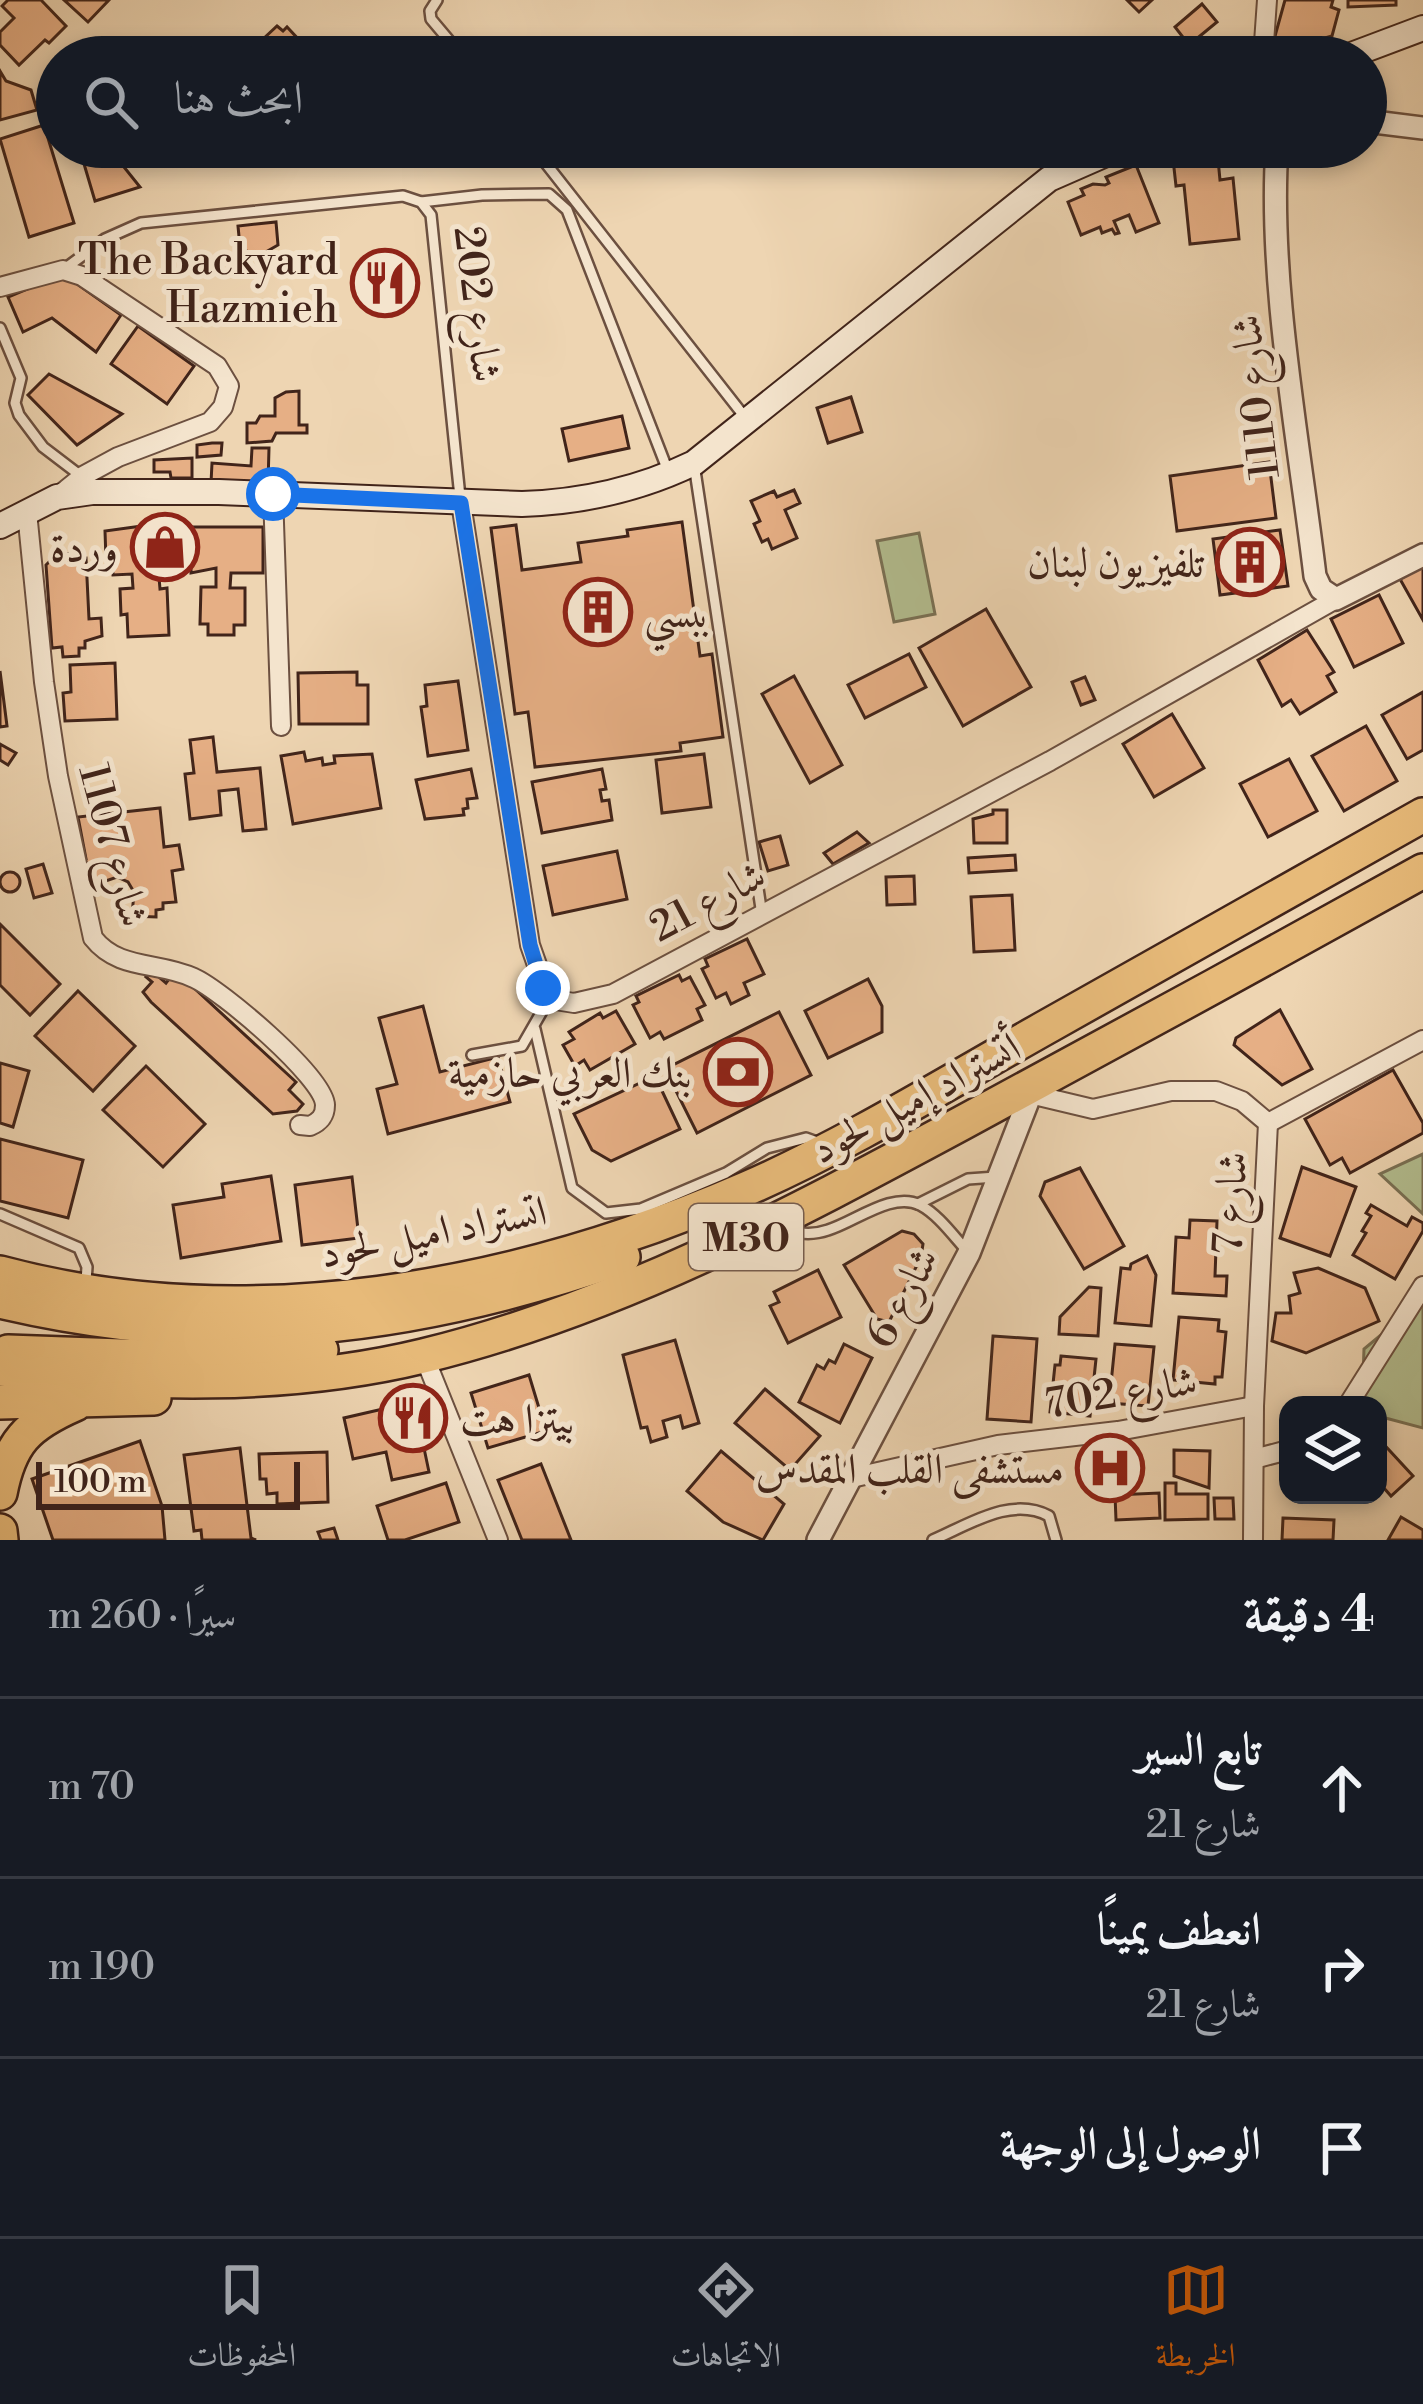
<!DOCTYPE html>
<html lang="ar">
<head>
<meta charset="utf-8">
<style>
  :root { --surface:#171b24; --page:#20242c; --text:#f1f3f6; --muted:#9ea1a6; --line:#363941; --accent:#b45309 }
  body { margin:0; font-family:"Libre Bodoni",Amiri,serif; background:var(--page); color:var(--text); direction:rtl }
  .controls { position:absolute; right:36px; bottom:36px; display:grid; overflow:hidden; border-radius:24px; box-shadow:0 6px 18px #0003 }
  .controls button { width:108px; height:108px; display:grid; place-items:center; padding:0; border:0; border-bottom:3px solid var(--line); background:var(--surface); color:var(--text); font:60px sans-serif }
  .scale { position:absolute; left:36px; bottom:30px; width:264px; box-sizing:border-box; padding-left:12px; border:6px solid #41241a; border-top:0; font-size:33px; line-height:42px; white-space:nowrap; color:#41241a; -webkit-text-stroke:9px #f4e4cd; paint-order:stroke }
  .stop { position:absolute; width:36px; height:36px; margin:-27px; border:9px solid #1a73e8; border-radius:50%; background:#fff }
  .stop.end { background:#1a73e8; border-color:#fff; box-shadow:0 3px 12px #0008 }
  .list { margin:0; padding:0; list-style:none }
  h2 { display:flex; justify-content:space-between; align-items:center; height:156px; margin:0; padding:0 48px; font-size:51px }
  h2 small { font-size:39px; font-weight:400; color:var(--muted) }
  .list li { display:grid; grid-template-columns:78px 1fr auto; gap:36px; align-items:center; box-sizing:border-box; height:180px; padding:0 48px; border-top:3px solid var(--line) }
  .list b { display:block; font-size:45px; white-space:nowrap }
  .list p { margin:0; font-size:39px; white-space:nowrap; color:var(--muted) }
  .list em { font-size:39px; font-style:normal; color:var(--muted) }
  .icon { flex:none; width:66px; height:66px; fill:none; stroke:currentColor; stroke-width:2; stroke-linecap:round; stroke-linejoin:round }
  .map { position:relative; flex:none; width:1423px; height:1540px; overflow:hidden; direction:ltr }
  .search { position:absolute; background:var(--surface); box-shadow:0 6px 18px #0003; left:36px; right:36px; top:36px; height:132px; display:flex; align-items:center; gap:30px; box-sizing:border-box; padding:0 42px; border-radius:66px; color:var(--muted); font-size:45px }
  .sheet { height:696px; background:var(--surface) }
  nav { display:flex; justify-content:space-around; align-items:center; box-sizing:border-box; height:168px; border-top:3px solid var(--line); background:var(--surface); font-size:33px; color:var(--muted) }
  nav a { display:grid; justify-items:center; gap:6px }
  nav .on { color:var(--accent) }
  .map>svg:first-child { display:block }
  .green { fill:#b3be90; stroke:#7a7155; stroke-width:3 }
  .building { fill:#e6af85; stroke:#41241a; stroke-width:3 }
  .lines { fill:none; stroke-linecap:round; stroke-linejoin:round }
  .service-casing { stroke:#6c5040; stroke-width:14 }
  .minor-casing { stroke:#6c5040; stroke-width:22 }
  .tertiary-casing { stroke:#6c5040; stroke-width:26 }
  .secondary-casing { stroke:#41241a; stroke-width:28 }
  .motorway-casing { stroke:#41241a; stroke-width:38 }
  .service { stroke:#f4e4cd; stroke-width:9 }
  .minor { stroke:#f4e4cd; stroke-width:18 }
  .tertiary { stroke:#f4e4cd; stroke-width:21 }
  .secondary { stroke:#f4e4cd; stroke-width:24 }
  .motorway { stroke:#e7ba79; stroke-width:33 }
  .route { stroke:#1a73e8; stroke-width:15 }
  .labels { text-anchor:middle; stroke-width:10; stroke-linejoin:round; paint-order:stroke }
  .shield { fill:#f4e4cd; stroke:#775e50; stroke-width:3 }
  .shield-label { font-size:39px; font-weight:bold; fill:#41241a }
  .poi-label { font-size:42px; fill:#41241a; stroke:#f4e4cd; text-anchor:end }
  .street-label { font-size:42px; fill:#41241a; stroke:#f4e4cd }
</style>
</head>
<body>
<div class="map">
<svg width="1423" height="1540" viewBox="0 0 1423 1540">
  <rect width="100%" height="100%" fill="#eed5b2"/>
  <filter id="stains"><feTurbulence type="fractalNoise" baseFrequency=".00167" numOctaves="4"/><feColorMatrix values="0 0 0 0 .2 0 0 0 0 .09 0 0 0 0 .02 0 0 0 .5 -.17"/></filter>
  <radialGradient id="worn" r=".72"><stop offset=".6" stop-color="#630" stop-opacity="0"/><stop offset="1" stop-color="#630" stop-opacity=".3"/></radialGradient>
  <g class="green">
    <polygon points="919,533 935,614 894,622 877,541"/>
    <polygon points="1423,1154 1423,1214 1380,1174"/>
    <polygon points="1423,1300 1423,1428 1378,1416 1378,1405 1362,1405 1364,1349"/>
  </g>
  <g class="building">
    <polygon points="8,0 41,0 66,26 49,43 45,40 19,65 0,45 0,32 14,18 2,6"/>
    <polygon points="64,0 109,0 88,22"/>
    <polygon points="1127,0 1152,0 1139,12"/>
    <polygon points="1285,0 1333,0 1331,7 1339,10 1332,36 1285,49 1275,36"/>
    <polygon points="1348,0 1396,0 1396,5 1348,7"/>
    <polygon points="1202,4 1217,22 1189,45 1175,27"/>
    <polygon points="277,26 283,31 287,27 315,57 258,57 269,47 262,40"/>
    <polygon points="0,71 6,81 31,90 37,110 0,120"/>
    <polygon points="44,125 74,223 29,237 0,139"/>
    <polygon points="79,147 108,147 140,187 95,201"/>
    <polygon points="1191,149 1192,152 1217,149 1220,180 1233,178 1239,239 1190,244 1184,185 1176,186 1172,150"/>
    <polygon points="1136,165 1159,223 1136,232 1129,215 1114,221 1119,233 1115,234 1112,229 1102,233 1100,227 1081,235 1068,202 1084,195 1081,189 1093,184 1105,185 1109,183 1106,177"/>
    <polygon points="276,222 278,245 257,257 240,247 238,226"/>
    <polygon points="63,274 121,315 96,352 52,318 23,332 8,297"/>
    <polygon points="138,326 194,366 167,404 111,364"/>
    <polygon points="49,374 122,414 77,445 28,395"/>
    <polygon points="299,391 299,425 307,425 307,433 276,433 272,441 247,443 247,423 256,423 260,416 275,416 275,398 286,392"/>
    <polygon points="851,397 862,432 828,443 817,408"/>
    <polygon points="622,416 629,448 569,461 562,429"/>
    <polygon points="212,443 222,443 221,455 197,457 197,445"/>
    <polygon points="252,448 269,448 268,484 211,483 212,463 251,466"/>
    <polygon points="192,458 192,478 171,478 170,472 154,472 154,460"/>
    <polygon points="1269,462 1276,518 1177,531 1170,476"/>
    <polygon points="794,490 800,503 785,510 797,538 772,549 768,539 762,542 754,524 760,521 751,501 774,491 777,497"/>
    <polygon points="682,522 700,656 712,654 723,737 680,743 681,751 535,767 528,712 515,714 491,528 516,525 522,570 581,562 578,543 628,536 627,530"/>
    <polygon points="149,525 149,529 169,528 171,577 159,577 160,589 167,588 169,635 128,637 127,614 121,615 120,589 133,588 132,574 113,575 112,560 106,560 105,531"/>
    <polygon points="191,527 263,527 263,573 231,573 230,588 245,588 245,625 234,625 234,635 208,635 208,624 200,624 201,587 216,587 216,568 191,573"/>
    <polygon points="1280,530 1288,586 1220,595 1213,539"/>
    <polygon points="80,553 80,558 86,558 89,619 101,618 102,636 85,641 85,648 79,648 79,656 63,657 62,647 52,648 46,565 57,554"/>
    <polygon points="1423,566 1423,620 1400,579"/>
    <polygon points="1379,595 1403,643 1354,667 1331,619"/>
    <polygon points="986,609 1031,687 963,726 919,648"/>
    <polygon points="1307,630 1334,672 1327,676 1336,692 1300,714 1291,700 1282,706 1258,660"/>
    <polygon points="909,654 926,687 865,718 848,685"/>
    <polygon points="115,663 117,719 65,721 63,693 71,692 70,665"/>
    <polygon points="0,671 7,726 0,727"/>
    <polygon points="357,672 357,685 368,685 368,724 299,724 298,673"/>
    <polygon points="794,676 842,765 810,783 762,694"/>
    <polygon points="1085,677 1095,700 1081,705 1072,682"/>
    <polygon points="458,681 468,750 428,756 421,707 427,706 425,685"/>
    <polygon points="1423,692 1423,750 1407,759 1382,715"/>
    <polygon points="1172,714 1204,768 1154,797 1123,744"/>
    <polygon points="1366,726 1397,781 1344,811 1312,756"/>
    <polygon points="213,737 217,772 260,768 266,829 243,831 238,789 219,791 221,815 190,819 185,774 194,773 190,740"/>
    <polygon points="0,744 16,753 8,765 0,760"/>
    <polygon points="304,752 306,761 322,758 323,765 335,763 334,756 372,754 381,808 293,824 281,756"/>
    <polygon points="704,754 711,807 662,813 656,760"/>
    <polygon points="1289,759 1317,811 1268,837 1240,784"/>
    <polygon points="471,769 477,798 467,799 468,808 463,809 464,815 425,819 416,780"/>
    <polygon points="602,769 606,789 600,790 602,801 609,800 612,820 542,833 532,782"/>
    <polygon points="160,808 164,847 179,845 183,869 172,871 176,902 163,903 163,909 156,910 156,917 132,916 134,892 128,882 117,877 91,886 82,860 86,859 78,817"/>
    <polygon points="993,810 1007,810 1007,843 974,843 973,819 993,814"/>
    <polygon points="857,832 869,843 833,864 824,853"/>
    <polygon points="780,836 788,865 768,871 759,842"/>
    <polygon points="617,851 627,899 553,915 543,866"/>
    <polygon points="1015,855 1016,870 969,873 968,858"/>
    <polygon points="43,864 52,893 34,898 26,869"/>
    <circle cx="10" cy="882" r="10"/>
    <polygon points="914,876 915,904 887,905 886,877"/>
    <polygon points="1012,895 1015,950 974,952 971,897"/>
    <polygon points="0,924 60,984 30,1015 0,985"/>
    <polygon points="747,939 764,974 744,983 749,995 731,1004 726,993 716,998 702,969 708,966 705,959"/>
    <polygon points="152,971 166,983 172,975 182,977 296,1082 289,1090 303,1104 297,1111 273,1114 151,1002 143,992 152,982 146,977"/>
    <polygon points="679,975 682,981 690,977 705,1005 697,1009 702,1020 664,1039 660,1032 650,1038 633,1005 639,1002 636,996"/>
    <polygon points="868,979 882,1006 882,1032 828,1058 805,1011"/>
    <polygon points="78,991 135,1046 93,1091 35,1036"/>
    <polygon points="423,1006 440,1072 498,1057 510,1102 388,1134 377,1089 397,1084 379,1018"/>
    <polygon points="1280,1010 1312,1069 1282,1085 1234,1045 1236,1038"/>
    <polygon points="616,1011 635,1044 590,1070 584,1060 575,1066 563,1045 574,1039 569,1032 600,1013 603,1018"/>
    <polygon points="779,1012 811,1075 697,1133 665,1069"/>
    <polygon points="0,1063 29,1071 13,1127 0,1123"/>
    <polygon points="146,1066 205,1124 163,1167 103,1110"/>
    <polygon points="1393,1070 1423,1123 1423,1133 1350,1173 1342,1158 1330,1165 1305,1119"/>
    <polygon points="655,1076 680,1129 611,1161 592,1150 574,1114"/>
    <polygon points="0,1139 83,1160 68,1218 0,1201"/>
    <polygon points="1302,1167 1356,1187 1330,1256 1280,1238"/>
    <polygon points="1080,1168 1124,1246 1084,1269 1040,1196 1045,1182"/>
    <polygon points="271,1176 281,1241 181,1258 173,1205 224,1197 222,1184"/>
    <polygon points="352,1177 359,1238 302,1245 295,1185"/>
    <polygon points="1371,1205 1407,1226 1412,1217 1423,1223 1423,1231 1395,1279 1353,1255 1366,1233 1362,1231 1371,1216 1366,1213"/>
    <polygon points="1190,1220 1217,1221 1215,1276 1227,1276 1226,1296 1173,1293 1176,1237 1189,1238"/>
    <polygon points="902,1231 914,1234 923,1244 921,1257 889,1322 877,1319 844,1265"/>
    <polygon points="1147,1256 1156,1275 1151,1326 1115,1323 1121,1268 1130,1269 1131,1264"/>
    <polygon points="1318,1268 1365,1288 1379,1321 1306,1353 1272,1341 1276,1313 1291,1313 1289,1296 1300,1293 1294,1273"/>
    <polygon points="818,1270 841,1317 788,1343 770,1306 779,1302 774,1292"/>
    <polygon points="1089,1287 1101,1288 1098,1336 1059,1334 1060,1317"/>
    <polygon points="1179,1317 1219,1320 1218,1331 1226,1332 1222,1377 1215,1377 1215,1384 1173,1380"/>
    <polygon points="993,1336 1037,1339 1031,1422 987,1419"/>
    <polygon points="675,1340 699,1423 683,1428 680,1416 663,1421 667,1437 651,1442 647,1427 641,1428 623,1355"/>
    <polygon points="844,1344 872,1358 840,1423 799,1402 817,1365 824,1369 829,1360 835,1363"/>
    <polygon points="1115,1344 1154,1347 1148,1406 1109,1403"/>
    <polygon points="1061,1356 1096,1359 1090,1416 1050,1412 1055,1365 1060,1365"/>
    <polygon points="529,1375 546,1431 488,1448 471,1393"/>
    <polygon points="765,1389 820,1436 790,1470 735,1423"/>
    <polygon points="400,1405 406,1432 420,1429 429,1472 392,1480 386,1452 353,1459 344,1418"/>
    <polygon points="1378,1438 1413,1476 1391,1496 1383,1487 1378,1492"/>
    <polygon points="140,1441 162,1506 165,1540 53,1540 32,1479"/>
    <polygon points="240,1448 251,1538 256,1540 202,1540 201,1530 194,1531 184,1455"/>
    <polygon points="1174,1450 1210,1451 1209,1488 1174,1476"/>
    <polygon points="721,1451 784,1504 763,1540 723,1522 687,1491"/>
    <polygon points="327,1452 328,1502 277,1504 277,1493 267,1494 266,1479 260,1479 259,1454"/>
    <polygon points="541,1464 571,1540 522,1540 498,1480"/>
    <polygon points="446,1483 459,1522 405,1540 388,1540 377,1506"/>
    <polygon points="1165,1483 1176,1483 1176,1494 1208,1494 1208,1519 1165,1520"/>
    <polygon points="1159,1493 1160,1518 1116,1520 1115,1495"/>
    <polygon points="1214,1498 1233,1498 1234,1519 1215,1519"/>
    <polygon points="1401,1517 1423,1530 1423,1540 1388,1540"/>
    <polygon points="1283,1518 1334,1520 1333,1540 1282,1540"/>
    <polygon points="334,1528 338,1540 321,1540 318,1532"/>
  </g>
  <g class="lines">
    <g class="service-casing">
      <g id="service">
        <polyline points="437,0 430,11 431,19 463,57"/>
        <polyline points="533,147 744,416"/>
        <polyline points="421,202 482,195 549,194 567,210 668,471"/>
        <polyline points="63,270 105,239 141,223 403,196 421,202 431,215 460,497"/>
        <polyline points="0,328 21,378 15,403 19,415 43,447 81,476"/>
        <polyline points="694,464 762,915"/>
        <polyline points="535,1029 572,1188 606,1213 641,1209 726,1173 767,1148 806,1138 820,1143"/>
        <polyline points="472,1055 522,1046 549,999"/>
        <polyline points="918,1204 968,1179 996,1177"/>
        <polyline points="0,1214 79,1248 87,1267 86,1281"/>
        <path d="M780 1229C797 1233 811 1236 828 1230 855 1222 892 1191 920 1205 939 1215 954 1237 969 1253"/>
        <path d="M933 1540C970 1524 1011 1496 1049 1516L1056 1540"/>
      </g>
    </g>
    <g class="minor-casing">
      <g id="minor">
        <polyline points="1263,57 1267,0"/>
        <polyline points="0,287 63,270 82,276 217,366 229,386 223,407 210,422 118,457 83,476 57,497"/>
        <polyline points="273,494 281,726"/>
        <polyline points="461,503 530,945 549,999 574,1003 613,994 1050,761 1336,599"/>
        <path d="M27 512 44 682 58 776 93 938C119 971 158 961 194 978 221 990 324 1077 325 1105 325 1117 319 1122 310 1126L300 1125"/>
        <polyline points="1030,1094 1093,1109 1171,1091 1216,1091 1242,1101 1268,1123 1254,1406 1253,1540"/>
        <polyline points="1268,1123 1423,1040"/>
        <polyline points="424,1356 498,1540"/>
        <polyline points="1348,1405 1423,1286"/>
        <polyline points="1254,1459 1288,1450"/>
        <polyline points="847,1479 998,1445 1118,1431 1254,1406"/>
      </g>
    </g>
    <g class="tertiary-casing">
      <g id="tertiary">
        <polyline points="1366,121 1423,128"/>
        <path d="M1277 147C1268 281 1299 441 1315 576L1321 589 1336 599 1423 555"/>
        <polyline points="818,1540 969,1253 1035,1083"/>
      </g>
    </g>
    <g class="secondary-casing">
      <g id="secondary">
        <polyline points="1346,57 1423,28"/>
        <path d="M0 526 57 497 92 492H219L522 504C583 502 638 490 694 463L1049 179 1122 147"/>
      </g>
    </g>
    <g class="motorway-casing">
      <g id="motorway">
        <path d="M0 1273C246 1339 516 1289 746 1189 851 1143 950 1081 1050 1025 1175 955 1299 885 1423 815"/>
        <path d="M0 1301C221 1353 410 1331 623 1257"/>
        <polyline points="8,1352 178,1358 321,1350"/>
        <path d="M0 1369C139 1385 287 1389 423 1356 616 1309 789 1216 962 1123 1116 1040 1270 956 1423 871"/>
        <polyline points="0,1402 154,1398"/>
        <path d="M0 1493C10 1442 27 1425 75 1404"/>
        <polyline points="0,1531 1,1540"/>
      </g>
    </g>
    <use href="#service" class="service"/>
    <use href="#minor" class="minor"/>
    <use href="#tertiary" class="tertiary"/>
    <use href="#secondary" class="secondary"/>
    <use href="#motorway" class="motorway"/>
  </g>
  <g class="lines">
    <polyline class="route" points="273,494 461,503 530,945 543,988"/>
  </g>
  <defs>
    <g id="restaurant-ring" transform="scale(3.45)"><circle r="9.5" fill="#f4e4cd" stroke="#8f2418" stroke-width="1.5"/><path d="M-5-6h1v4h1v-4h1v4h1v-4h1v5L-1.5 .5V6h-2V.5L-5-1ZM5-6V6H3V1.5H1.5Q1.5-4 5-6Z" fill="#8f2418"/></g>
    <g id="shop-ring" transform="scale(3.45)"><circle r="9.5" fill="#f4e4cd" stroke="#8f2418" stroke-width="1.5"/><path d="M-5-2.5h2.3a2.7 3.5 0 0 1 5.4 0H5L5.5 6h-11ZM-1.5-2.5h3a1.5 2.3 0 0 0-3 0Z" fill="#8f2418"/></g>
    <g id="building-ring" transform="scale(3.45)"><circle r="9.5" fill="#f4e4cd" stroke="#8f2418" stroke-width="1.5"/><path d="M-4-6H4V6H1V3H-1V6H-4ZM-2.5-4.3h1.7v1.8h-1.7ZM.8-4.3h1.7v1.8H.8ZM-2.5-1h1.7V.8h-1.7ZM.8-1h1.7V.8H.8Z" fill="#8f2418"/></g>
    <g id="bank-ring" transform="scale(3.45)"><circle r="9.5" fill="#f4e4cd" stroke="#8f2418" stroke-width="1.5"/><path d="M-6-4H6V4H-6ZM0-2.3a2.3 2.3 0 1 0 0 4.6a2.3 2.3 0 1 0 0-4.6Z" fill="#8f2418"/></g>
    <g id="hospital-ring" transform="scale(3.45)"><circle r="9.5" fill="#f4e4cd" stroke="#8f2418" stroke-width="1.5"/><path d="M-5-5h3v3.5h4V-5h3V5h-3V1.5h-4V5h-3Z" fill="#8f2418"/></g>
  </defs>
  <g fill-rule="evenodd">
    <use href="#restaurant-ring" x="385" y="283"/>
    <use href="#shop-ring" x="165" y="547"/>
    <use href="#building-ring" x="1250" y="562"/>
    <use href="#building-ring" x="598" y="612"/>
    <use href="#bank-ring" x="738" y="1072"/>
    <use href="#restaurant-ring" x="413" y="1418"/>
    <use href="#hospital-ring" x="1110" y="1468"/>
  </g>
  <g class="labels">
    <rect class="shield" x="689" y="1204" width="114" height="66" rx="9"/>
    <g class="shield-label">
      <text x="746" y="1251">M30</text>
    </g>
    <g class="poi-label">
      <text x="338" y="274">The Backyard<tspan x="338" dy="48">Hazmieh</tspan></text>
      <text x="118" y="562">وردة</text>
      <text x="1204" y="577">تلفيزيون لبنان</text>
      <text x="644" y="627" text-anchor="start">ببسي</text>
      <text x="692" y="1087">بنك العربي حازمية</text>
      <text x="460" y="1433" text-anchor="start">بيتزا هت</text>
      <text x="1064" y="1483">مستشفى القلب المقدس</text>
    </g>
    <g class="street-label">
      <text transform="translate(479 304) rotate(83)" y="15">شارع 202</text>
      <text transform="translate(1254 397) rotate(-97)" y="15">شارع 1110</text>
      <text transform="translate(115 845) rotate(75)" y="15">شارع 1107</text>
      <text transform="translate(707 900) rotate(-28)" y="15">شارع 21</text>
      <text transform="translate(915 1097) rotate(-28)" y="15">أتستراد إميل لحود</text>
      <text transform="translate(1229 1203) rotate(-87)" y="15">شارع 7</text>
      <text transform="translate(433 1231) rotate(-11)" y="15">اتستراد اميل لحود</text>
      <text transform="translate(901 1297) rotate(-62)" y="15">شارع 6</text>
      <text transform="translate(1121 1391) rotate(-9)" y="15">شارع 702</text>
    </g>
  </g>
  <rect width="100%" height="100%" filter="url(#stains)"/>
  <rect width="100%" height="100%" fill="url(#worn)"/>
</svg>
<div class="controls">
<button><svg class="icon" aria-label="layers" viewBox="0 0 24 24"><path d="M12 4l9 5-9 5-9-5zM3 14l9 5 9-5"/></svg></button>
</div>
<div class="scale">100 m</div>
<div class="stop" style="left:273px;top:494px"></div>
<div class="stop end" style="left:543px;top:988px"></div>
<div class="search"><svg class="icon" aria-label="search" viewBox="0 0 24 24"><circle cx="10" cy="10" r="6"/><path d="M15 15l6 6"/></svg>ابحث هنا</div>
</div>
<section class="sheet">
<h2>4 دقيقة<small>سيرًا · 260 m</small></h2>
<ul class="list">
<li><svg class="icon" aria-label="ahead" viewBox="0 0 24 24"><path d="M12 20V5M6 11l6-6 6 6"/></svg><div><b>تابع السير</b><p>شارع 21</p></div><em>70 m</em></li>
<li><svg class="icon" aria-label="right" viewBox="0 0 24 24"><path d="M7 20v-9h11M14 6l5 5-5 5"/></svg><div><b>انعطف يمينًا</b><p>شارع 21</p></div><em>190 m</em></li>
<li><svg class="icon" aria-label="arrive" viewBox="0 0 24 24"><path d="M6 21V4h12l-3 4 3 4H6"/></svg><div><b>الوصول إلى الوجهة</b></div></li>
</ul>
</section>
<nav>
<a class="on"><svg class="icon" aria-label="map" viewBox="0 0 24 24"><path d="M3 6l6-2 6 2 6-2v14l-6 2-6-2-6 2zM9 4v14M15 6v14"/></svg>الخريطة</a>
<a><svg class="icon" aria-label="directions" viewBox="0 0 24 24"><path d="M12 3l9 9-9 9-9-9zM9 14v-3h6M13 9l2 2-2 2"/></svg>الاتجاهات</a>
<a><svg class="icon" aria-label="saved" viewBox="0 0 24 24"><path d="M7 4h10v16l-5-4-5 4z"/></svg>المحفوظات</a>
</nav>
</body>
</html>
